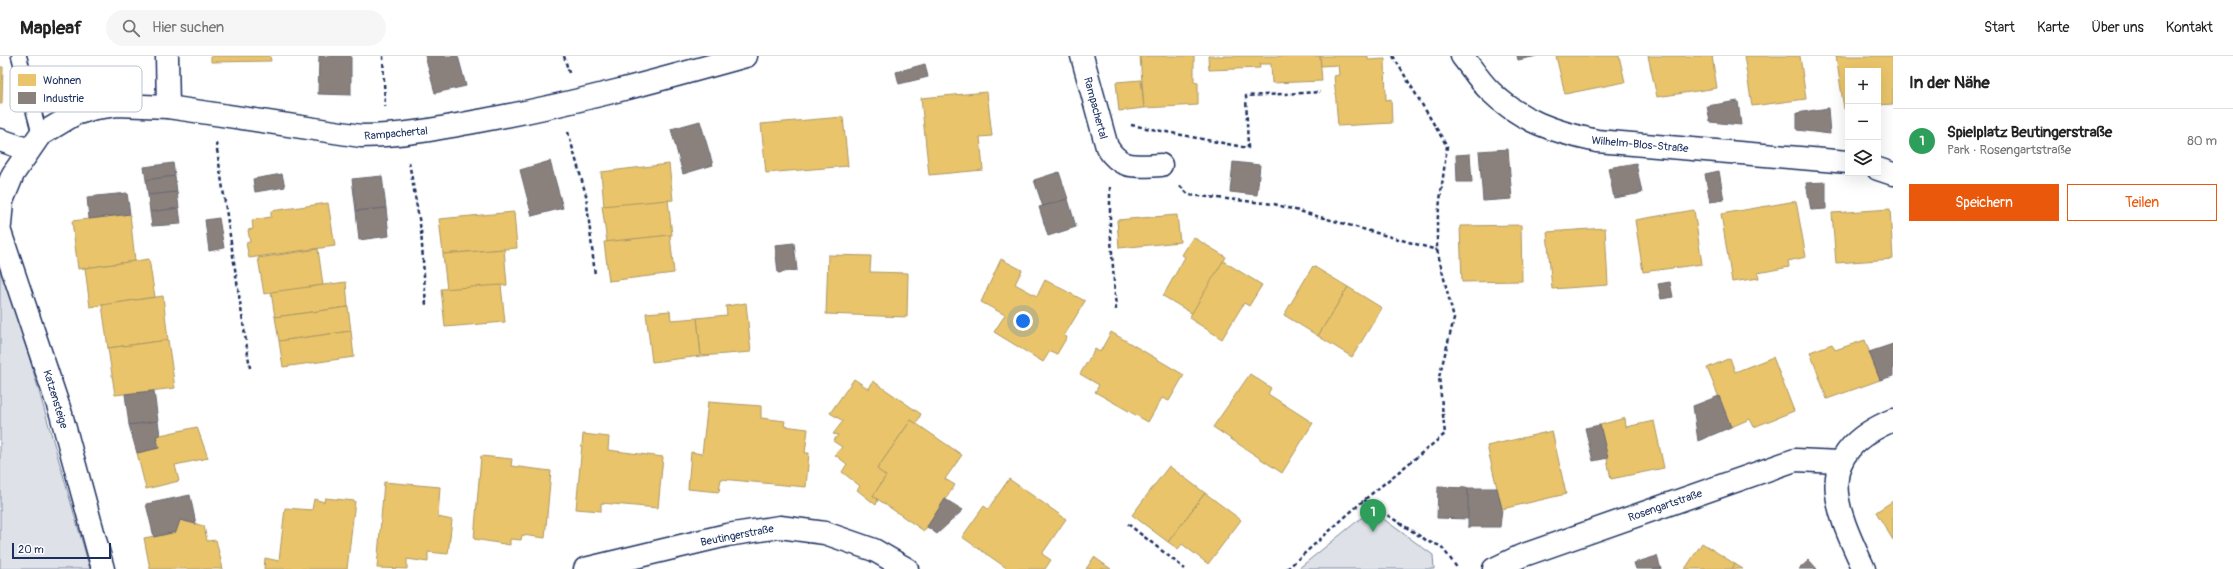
<!DOCTYPE html>
<html lang="de">
<head>
<meta charset="utf-8">
<style>
  :root { --surface:#fff; --page:#f6f6f6; --text:#222; --muted:#767676; --line:#e0e0e0; --accent:#ea580c }
  body { margin:0; font-family:Pangolin,sans-serif; background:var(--page); color:var(--text) }
  .controls { position:absolute; right:12px; top:12px; display:grid; overflow:hidden; border-radius:0px; box-shadow:0 4px 16px #0002 }
  .controls button { width:36px; height:36px; display:grid; place-items:center; padding:0; border:0; border-bottom:1px solid var(--line); background:var(--surface); color:var(--text); font:20px sans-serif }
  .scale { position:absolute; left:12px; bottom:10px; width:99px; box-sizing:border-box; padding-left:4px; border:2px solid #1b2f5e; border-top:0; font-size:11px; line-height:14px; white-space:nowrap; color:#1b2f5e; -webkit-text-stroke:3px #fff; paint-order:stroke }
  .you { position:absolute; left:1023px; top:265px; width:14px; height:14px; margin:-10px; border:3px solid #fff; border-radius:50%; background:#1a73e8; box-shadow:0 0 0 6px #1a73e833 }
  .badge { display:grid; place-items:center; width:26px; height:26px; border-radius:50%; background:var(--accent); color:#fff; font-size:13px; font-weight:700 }
  .pin { position:absolute; translate:-50% -33px; filter:drop-shadow(0 1px 2px #0008) }
  .pin::after { content:''; position:absolute; top:21px; width:14px; height:12px; background:inherit; clip-path:polygon(0 0,100% 0,50% 100%) }
  .list { margin:0; padding:0; list-style:none }
  h2 { display:flex; justify-content:space-between; align-items:center; height:52px; margin:0; padding:0 16px; font-size:17px }
  h2 small { font-size:13px; font-weight:400; color:var(--muted) }
  .list li { display:grid; grid-template-columns:26px 1fr auto; gap:12px; align-items:center; box-sizing:border-box; height:64px; padding:0 16px; border-top:1px solid var(--line) }
  .list b { display:block; font-size:15px; white-space:nowrap }
  .list p { margin:0; font-size:13px; white-space:nowrap; color:var(--muted) }
  .list em { font-size:13px; font-style:normal; color:var(--muted) }
  .actions { display:flex; gap:8px; padding:12px 16px }
  .actions a { flex:1; padding:9px 0; border:1px solid var(--accent); border-radius:0px; text-align:center; font-size:14px; color:var(--accent) }
  .actions .main { background:var(--accent); color:#fff }
  .icon { flex:none; width:22px; height:22px; fill:none; stroke:currentColor; stroke-width:2; stroke-linecap:round; stroke-linejoin:round }
  .map { position:relative; flex:none; width:1893px; height:513px; overflow:hidden }
  header { display:flex; align-items:center; gap:24px; box-sizing:border-box; height:56px; padding:0 20px; background:var(--surface); border-bottom:1px solid var(--line) }
  header strong { font-size:19px }
  nav { display:flex; gap:22px; margin-inline-start:auto; font-size:14px }
  .search { width:280px; height:36px; background:var(--page); display:flex; align-items:center; gap:10px; box-sizing:border-box; padding:0 14px; border-radius:22px; color:var(--muted); font-size:15px }
  main { display:flex }
  aside { flex:1; background:var(--surface) }
  .map>svg:first-child { display:block }
  .green { fill:#dee1e7; stroke:#7c88a2 }
  .homes { fill:#e9c46a; stroke:#ab9766 }
  .industry { fill:#8a817c; stroke:#696873 }
  .lines { fill:none; stroke-linecap:round; stroke-linejoin:round }
  .service-casing { stroke:#1b2f5e; stroke-width:17 }
  .minor-casing { stroke:#1b2f5e; stroke-width:25 }
  .path { stroke:#1b2f5e; stroke-width:2.5; stroke-dasharray:4 3; stroke-linecap:butt }
  .service { stroke:#fff; stroke-width:14 }
  .minor { stroke:#fff; stroke-width:22 }
  .labels { text-anchor:middle; stroke-width:4; stroke-linejoin:round; paint-order:stroke }
  .street-label { font-size:11px; fill:#1b2f5e; stroke:#fff }
  .key { fill:#fff; stroke:#bbc1cf; stroke-width:1 }
  .key-label { font-size:11px; fill:#1b2f5e }
</style>
</head>
<body>
<header>
<strong>Mapleaf</strong>
<div class="search"><svg class="icon" aria-label="search" viewBox="0 0 24 24"><circle cx="10" cy="10" r="6"/><path d="M15 15l6 6"/></svg>Hier suchen</div>
<nav><a>Start</a><a>Karte</a><a>Über uns</a><a>Kontakt</a></nav>
</header>
<main>
<div class="map">
<svg width="1893" height="513" viewBox="0 0 1893 513">
  <rect width="100%" height="100%" fill="#fff"/>
  <filter id="ink" filterUnits="userSpaceOnUse"><feTurbulence type="fractalNoise" baseFrequency=".025" numOctaves="2"/><feDisplacementMap in="SourceGraphic" scale="8" xChannelSelector="R" yChannelSelector="G"/><feConvolveMatrix kernelMatrix="1 2 1 2 8 2 1 2 1" color-interpolation-filters="sRGB"/></filter>
  <g filter="url(#ink)">
    <g class="green">
      <polygon points="0,199 90,513 0,513"/>
      <polygon points="1371,454 1433,499 1434,513 1298,513"/>
    </g>
    <g class="homes">
      <polygon points="211,0 270,0 271,5 211,6"/>
      <polygon points="1140,0 1194,0 1194,26 1198,27 1198,49 1144,52"/>
      <polygon points="1208,0 1320,0 1322,25 1272,27 1271,8 1259,8 1260,12 1209,14"/>
      <polygon points="1320,0 1368,0 1368,4 1385,3 1386,44 1391,43 1392,67 1338,70 1334,20 1339,19 1338,9 1321,10"/>
      <polygon points="1556,0 1619,0 1625,26 1565,38"/>
      <polygon points="1648,0 1714,0 1712,0 1717,32 1657,41"/>
      <polygon points="1744,0 1800,0 1806,43 1752,50"/>
      <polygon points="1836,0 1893,0 1893,48 1878,49 1878,15 1848,15 1848,53 1844,53"/>
      <polygon points="0,11 3,11 2,48 0,48"/>
      <polygon points="1141,24 1144,52 1119,55 1116,26"/>
      <polygon points="987,36 992,80 980,81 983,114 929,119 921,42"/>
      <polygon points="843,61 848,110 766,117 761,68"/>
      <polygon points="669,108 673,144 604,151 601,116"/>
      <polygon points="668,144 672,179 607,186 602,150"/>
      <polygon points="1796,145 1806,201 1788,205 1789,211 1758,217 1759,222 1732,226 1721,158"/>
      <polygon points="328,147 335,190 249,202 246,187 250,186 248,174 253,173 252,164 271,161 271,155"/>
      <polygon points="1890,153 1893,203 1836,207 1832,157"/>
      <polygon points="1694,154 1702,208 1643,216 1635,164"/>
      <polygon points="514,156 517,192 443,198 439,163"/>
      <polygon points="130,158 135,205 78,213 72,165"/>
      <polygon points="1177,159 1180,186 1119,192 1117,164"/>
      <polygon points="1521,169 1522,225 1462,226 1460,170"/>
      <polygon points="1605,172 1608,229 1552,233 1547,176"/>
      <polygon points="670,179 674,217 609,225 604,186"/>
      <polygon points="1193,181 1226,201 1193,258 1163,240 1185,201 1182,199"/>
      <polygon points="318,193 323,229 264,238 258,202"/>
      <polygon points="504,193 507,229 447,234 443,198"/>
      <polygon points="828,199 871,200 870,216 908,217 907,261 826,258"/>
      <polygon points="149,203 155,241 90,251 85,212"/>
      <polygon points="1001,203 1022,214 1015,228 1037,240 1045,224 1085,245 1064,280 1067,281 1057,298 1050,295 1043,306 994,276 1005,259 981,246"/>
      <polygon points="1223,205 1262,229 1249,250 1244,247 1222,283 1189,262"/>
      <polygon points="1313,210 1348,231 1318,280 1284,259"/>
      <polygon points="346,226 348,251 275,261 271,236"/>
      <polygon points="501,229 505,266 445,271 441,233"/>
      <polygon points="1348,231 1382,252 1352,301 1318,280"/>
      <polygon points="163,240 168,284 108,292 102,249"/>
      <polygon points="746,247 751,296 701,300 697,262 727,259 726,250"/>
      <polygon points="348,251 351,275 279,285 275,261"/>
      <polygon points="670,255 671,264 697,262 701,300 652,306 646,257"/>
      <polygon points="351,275 354,301 283,311 279,285"/>
      <polygon points="1111,276 1184,319 1169,345 1162,342 1148,366 1095,336 1099,329 1080,318 1095,293 1100,296"/>
      <polygon points="168,284 175,332 115,339 108,292"/>
      <polygon points="1865,284 1880,324 1827,343 1810,296 1832,288 1835,294"/>
      <polygon points="1773,301 1794,355 1754,371 1750,363 1731,371 1707,312 1730,302 1735,316"/>
      <polygon points="1250,318 1271,332 1268,338 1313,367 1282,417 1213,371"/>
      <polygon points="854,323 869,333 873,325 921,358 916,368 911,364 877,413 886,420 873,440 878,443 876,449 857,434 860,430 842,416 847,408 835,399 842,391 833,385 838,379 833,378 843,365 830,357"/>
      <polygon points="708,346 761,350 761,362 785,365 784,370 808,373 805,397 809,397 806,431 721,423 719,436 688,433 691,396 702,398"/>
      <polygon points="1625,362 1626,371 1654,365 1664,412 1611,423 1600,369"/>
      <polygon points="911,364 962,399 945,423 955,429 924,475 873,440 886,420 877,413"/>
      <polygon points="197,371 208,402 175,409 179,425 146,433 137,397 159,392 156,380"/>
      <polygon points="1552,375 1566,438 1502,453 1487,390"/>
      <polygon points="583,378 609,381 608,394 663,401 658,452 601,447 601,455 576,453"/>
      <polygon points="481,400 512,403 511,410 551,415 545,482 522,479 521,484 510,483 510,489 474,483"/>
      <polygon points="1169,410 1205,437 1168,486 1132,459"/>
      <polygon points="1009,423 1066,463 1042,498 1051,504 1045,513 1008,513 962,481 984,450 988,453"/>
      <polygon points="384,426 440,431 438,461 452,464 448,498 428,496 428,506 407,503 407,513 377,512"/>
      <polygon points="1205,437 1241,464 1208,508 1182,488 1178,493 1168,486"/>
      <polygon points="325,442 355,445 347,513 264,513 265,502 279,505 285,452 312,454 314,443 324,446"/>
      <polygon points="1893,445 1893,484 1876,456"/>
      <polygon points="180,464 204,470 207,485 216,484 223,513 150,513 144,482 176,476"/>
      <polygon points="1702,487 1735,508 1732,513 1685,513"/>
      <polygon points="1094,501 1111,513 1086,513"/>
      <polygon points="1735,508 1743,513 1732,513"/>
    </g>
    <g class="industry">
      <polygon points="319,0 351,0 351,39 318,38"/>
      <polygon points="425,0 458,0 466,30 435,37"/>
      <polygon points="1517,0 1537,0 1518,4"/>
      <polygon points="925,8 928,21 899,28 896,16"/>
      <polygon points="1738,45 1741,69 1710,66 1707,50"/>
      <polygon points="1828,52 1830,78 1797,74 1797,57"/>
      <polygon points="700,65 713,109 683,118 671,73"/>
      <polygon points="1508,93 1512,143 1483,145 1479,95"/>
      <polygon points="1470,98 1472,126 1457,126 1456,99"/>
      <polygon points="550,105 563,152 532,160 520,114"/>
      <polygon points="1233,106 1260,109 1257,139 1230,136"/>
      <polygon points="173,107 175,120 146,124 144,111"/>
      <polygon points="1636,107 1642,137 1614,142 1608,112"/>
      <polygon points="1719,115 1724,144 1710,146 1705,118"/>
      <polygon points="1059,116 1068,143 1043,151 1034,124"/>
      <polygon points="282,118 285,131 255,136 253,123"/>
      <polygon points="175,120 177,136 148,139 146,124"/>
      <polygon points="382,120 386,152 356,155 352,123"/>
      <polygon points="1826,126 1826,153 1811,154 1806,127"/>
      <polygon points="177,136 179,152 150,156 148,139"/>
      <polygon points="127,137 130,158 89,163 87,141"/>
      <polygon points="1068,143 1076,171 1048,180 1039,151"/>
      <polygon points="179,152 181,168 152,170 150,156"/>
      <polygon points="386,152 389,180 359,184 356,155"/>
      <polygon points="219,162 224,192 209,195 205,164"/>
      <polygon points="794,187 797,214 778,217 775,189"/>
      <polygon points="1670,226 1673,241 1661,243 1658,228"/>
      <polygon points="1893,288 1893,320 1880,324 1869,296"/>
      <polygon points="154,335 158,365 129,369 125,338"/>
      <polygon points="1719,340 1731,371 1698,385 1693,350"/>
      <polygon points="158,365 160,379 156,380 159,392 137,397 129,369"/>
      <polygon points="1600,369 1608,402 1593,405 1585,372"/>
      <polygon points="1438,431 1468,432 1469,463 1437,462"/>
      <polygon points="1468,432 1497,432 1502,453 1500,471 1468,471"/>
      <polygon points="190,439 196,468 180,464 176,476 154,481 146,448"/>
      <polygon points="945,443 963,454 937,478 927,471"/>
      <polygon points="1657,500 1661,513 1636,513 1634,507"/>
      <polygon points="1809,504 1817,513 1799,513"/>
    </g>
    <g class="lines">
      <g class="service-casing">
        <polyline id="service" points="19,0 40,79"/>
      </g>
      <g class="minor-casing">
        <g id="minor">
          <polyline points="167,0 168,51"/>
          <path d="M1082 0 1107 91C1121 114 1136 110 1161 109"/>
          <path d="M1462 0C1471 11 1479 24 1489 34 1520 65 1555 76 1597 85L1848 106"/>
          <polyline points="0,84 29,94"/>
          <polyline points="1878,113 1893,118"/>
          <path d="M0 169 2 145 13 118 40 79 75 58 95 52 117 49 168 51 361 80C403 80 443 72 484 64 573 48 660 24 746 0"/>
          <polyline points="0,176 61,358 103,513"/>
          <polyline points="585,513 727,479 780,471 825,477 874,494 907,513"/>
          <polyline points="1494,513 1521,500 1795,404 1840,406"/>
          <path d="M1864 513C1834 449 1811 398 1893 364"/>
        </g>
      </g>
      <g class="path">
        <polyline points="383,0 385,51"/>
        <polyline points="564,0 569,17"/>
        <polyline points="1131,69 1248,92 1246,40 1320,36"/>
        <polyline points="568,76 586,139 595,219"/>
        <polyline points="216,87 250,312"/>
        <polyline points="409,106 421,174 426,250"/>
        <polyline points="1180,130 1189,139 1274,148 1437,194"/>
        <polyline points="1110,131 1110,169 1116,254"/>
        <polyline points="1364,444 1429,486 1441,490 1458,513"/>
        <polyline points="1128,468 1185,513"/>
        <polyline points="1287,513 1364,444 1445,378 1439,321 1454,263 1437,194 1437,168 1447,90 1393,0"/>
      </g>
      <use href="#service" class="service"/>
      <use href="#minor" class="minor"/>
    </g>
  </g>
  <g class="labels">
    <g class="street-label">
      <text transform="translate(1096 52) rotate(75)" y="4">Rampachertal</text>
      <text transform="translate(396 77) rotate(-5)" y="4">Rampachertal</text>
      <text transform="translate(1640 88) rotate(5)" y="4">Wilhelm-Blos-Straße</text>
      <text transform="translate(56 343) rotate(73)" y="4">Katzensteige</text>
      <text transform="translate(1665 449) rotate(-19)" y="4">Rosengartstraße</text>
      <text transform="translate(737 479) rotate(-11)" y="4">Beutingerstraße</text>
    </g>
  </g>
  <rect x="10" y="10" width="132" height="46" rx="6" class="key"/>
  <rect x="18" y="18" width="18" height="12" fill="#e9c46a"/>
  <rect x="18" y="36" width="18" height="12" fill="#8a817c"/>
  <g class="key-label">
    <text x="43" y="28">Wohnen</text>
    <text x="43" y="46">Industrie</text>
  </g>
</svg>
<div class="controls">
<button>+</button>
<button>−</button>
<button><svg class="icon" aria-label="layers" viewBox="0 0 24 24"><path d="M12 4l9 5-9 5-9-5zM3 14l9 5 9-5"/></svg></button>
</div>
<div class="scale">20 m</div>
<div class="you"></div>
<div class="pin badge" style="left:1373px;top:476px;background:#2e9e5b">1</div>
</div>
<aside>
<h2>In der Nähe<small></small></h2>
<ul class="list">
<li><span class="badge" style="background:#2e9e5b">1</span><div><b>Spielplatz Beutingerstraße</b><p>Park · Rosengartstraße</p></div><em>80 m</em></li>
</ul>
<div class="actions"><a class="main">Speichern</a><a>Teilen</a></div>
</aside>
</main>
</body>
</html>
